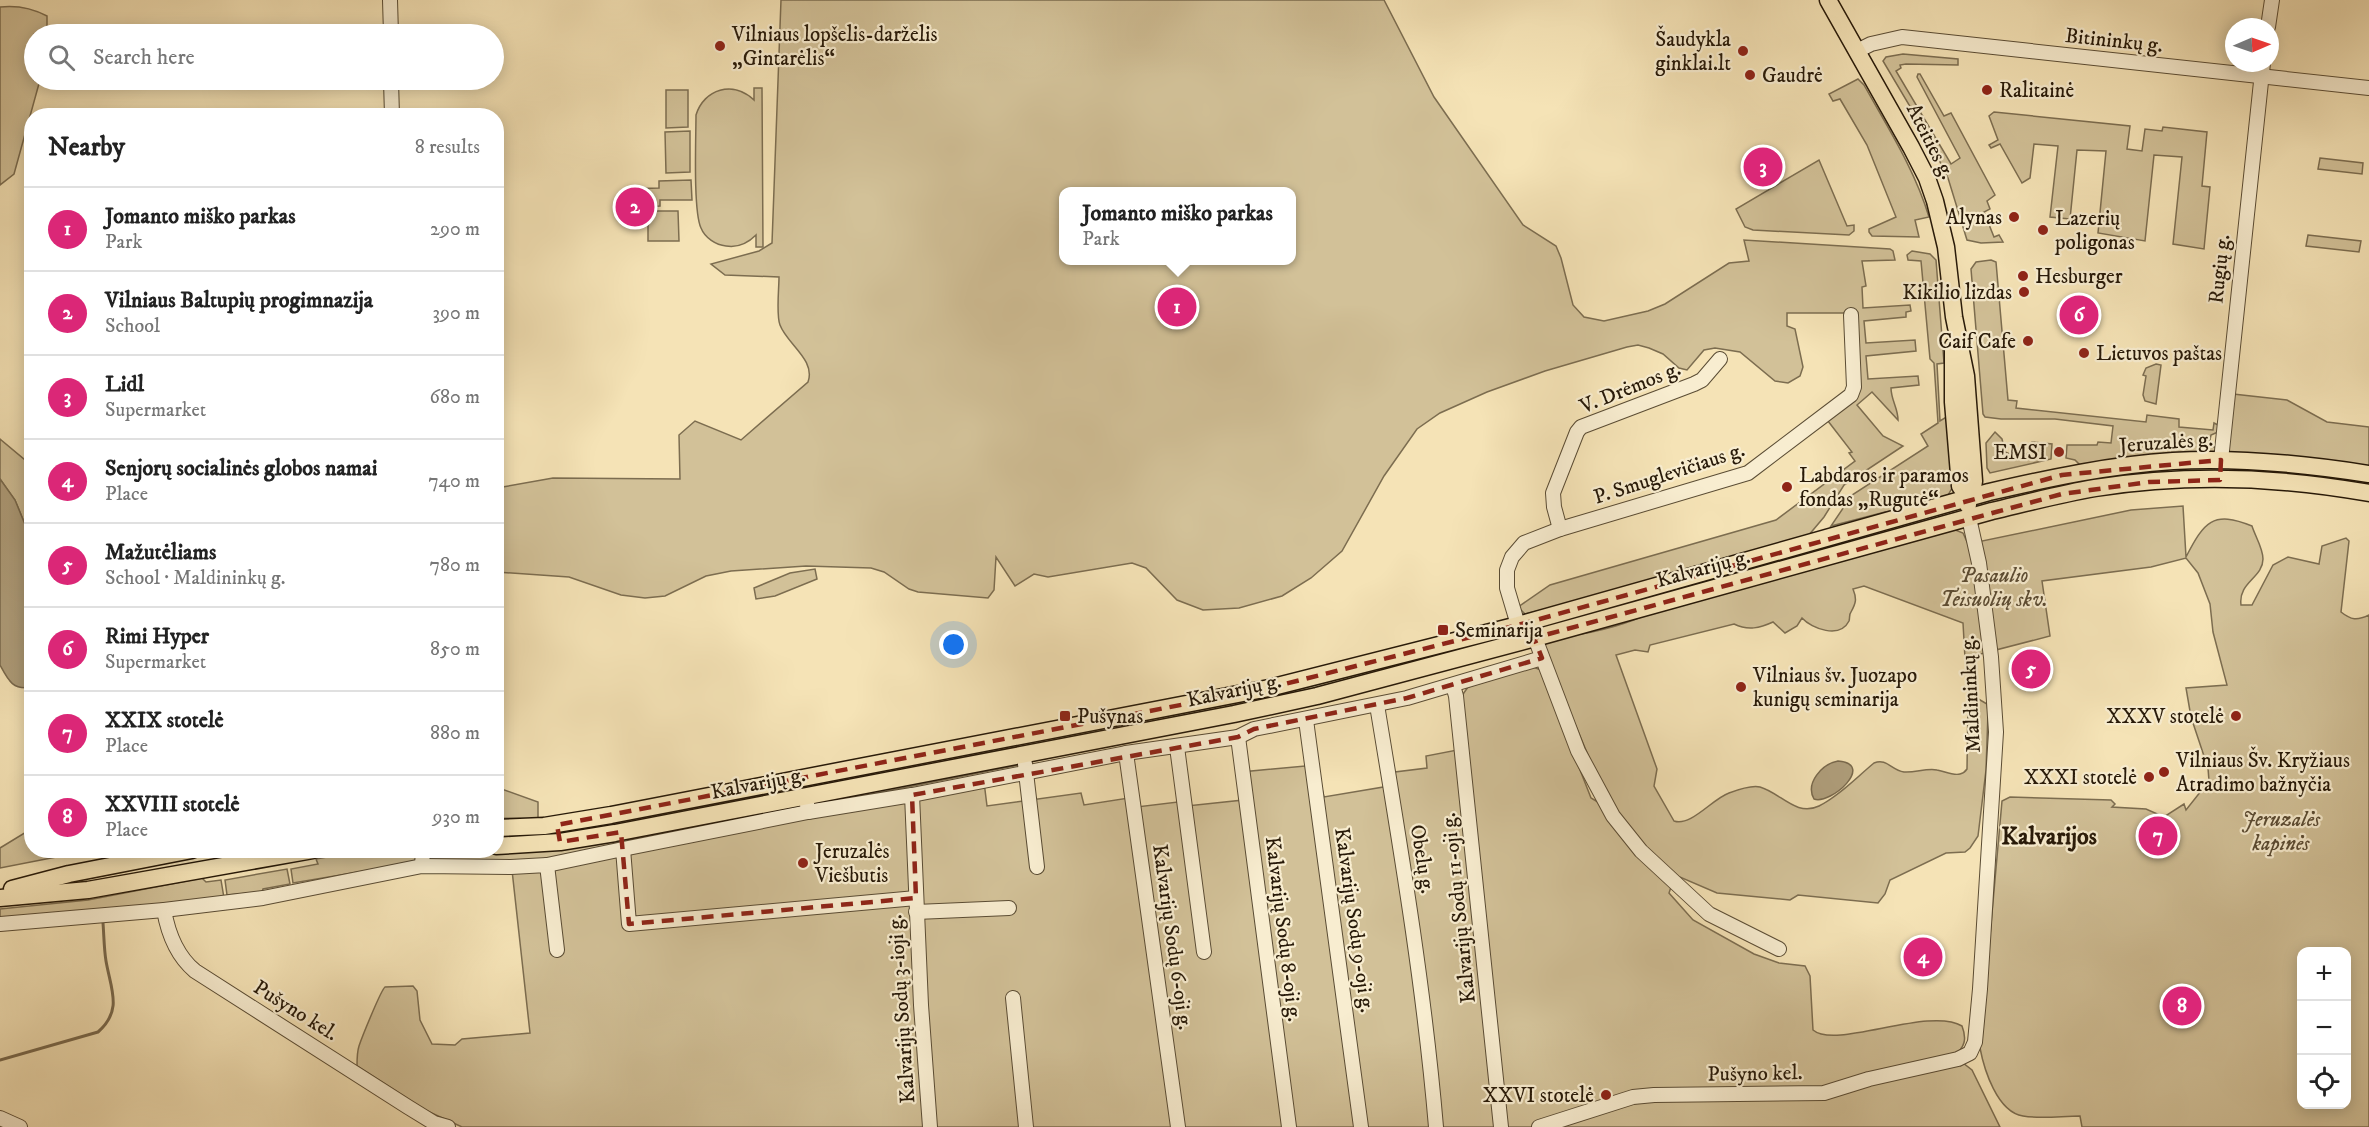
<!DOCTYPE html>
<html lang="en">
<head>
<meta charset="utf-8">
<style>
  :root { --surface:#fff; --page:#f6f6f6; --text:#222; --muted:#767676; --line:#e0e0e0; --accent:#db2777 }
  body { margin:0; font-family:"IM FELL DW Pica",serif; background:var(--page); color:var(--text) }
  .controls { position:absolute; right:18px; bottom:18px; display:grid; overflow:hidden; border-radius:12px; box-shadow:0 3px 15px #0003 }
  .controls button { width:54px; height:54px; display:grid; place-items:center; padding:0; border:0; border-bottom:2px solid var(--line); background:var(--surface); color:var(--text); font:30px sans-serif }
  .compass { position:absolute; left:2225px; top:18px; width:54px; height:54px; border-radius:50%; background:var(--surface); box-shadow:0 3px 15px #0003; rotate:88deg }
  .you { position:absolute; left:954px; top:645px; width:21px; height:21px; margin:-15px; border:4px solid #fff; border-radius:50%; background:#1a73e8; box-shadow:0 0 0 9px #1a73e833 }
  .badge { display:grid; place-items:center; width:39px; height:39px; border-radius:50%; background:var(--accent); color:#fff; font-size:20px; font-weight:700 }
  .pin { position:absolute; translate:-50% -50%; border:3px solid #fff; box-shadow:0 2px 6px #0006 }
  .popup { position:absolute; left:1059px; top:187px; width:237px; height:78px; box-sizing:border-box; display:grid; place-content:center; border-radius:12px; background:var(--surface); filter:drop-shadow(0 2px 4px #0005); font-size:20px; white-space:nowrap; color:var(--muted) }
  .popup b { font-size:22px; color:var(--text) }
  .popup::after { content:''; position:absolute; left:50%; top:100%; margin-left:-12px; border:12px solid transparent; border-top-color:var(--surface) }
  .list { margin:0; padding:0; list-style:none }
  h2 { display:flex; justify-content:space-between; align-items:center; height:78px; margin:0; padding:0 24px; font-size:26px }
  h2 small { font-size:20px; font-weight:400; color:var(--muted) }
  .list li { display:grid; grid-template-columns:39px 1fr auto; gap:18px; align-items:center; box-sizing:border-box; height:84px; padding:0 24px; border-top:2px solid var(--line) }
  .list b { display:block; font-size:22px; white-space:nowrap }
  .list p { margin:0; font-size:20px; white-space:nowrap; color:var(--muted) }
  .list em { font-size:20px; font-style:normal; color:var(--muted) }
  .icon { flex:none; width:33px; height:33px; fill:none; stroke:currentColor; stroke-width:2; stroke-linecap:round; stroke-linejoin:round }
  .map { position:relative; flex:none; width:2369px; height:1127px; overflow:hidden }
  .search { position:absolute; background:var(--surface); box-shadow:0 3px 15px #0003; left:24px; top:24px; width:480px; height:66px; display:flex; align-items:center; gap:15px; box-sizing:border-box; padding:0 21px; border-radius:33px; color:var(--muted); font-size:22px }
  .panel { position:absolute; background:var(--surface); box-shadow:0 3px 15px #0003; left:24px; top:108px; width:480px; height:750px; border-radius:24px }
  .map>svg:first-child { display:block }
  .green { fill:#d2c198; stroke:#7c6d50; stroke-width:1.5; fill-rule:evenodd }
  .water { fill:#af9e7b; stroke:#79694d; stroke-width:1.5 }
  .lines { fill:none; stroke-linecap:round; stroke-linejoin:round }
  .stream { stroke:#79694d; stroke-width:3 }
  .minor-casing { stroke:#5a4c34; stroke-width:16 }
  .major-casing { stroke:#271908; stroke-width:19 }
  .minor { stroke:#f8edd0; stroke-width:14 }
  .major { stroke:#f5e3b6; stroke-width:16 }
  .marked { fill:none; stroke:#8f2418; stroke-width:4.5; stroke-dasharray:12 8; stroke-linejoin:round }
  .poi-dot { fill:#8f2418; stroke:#f8edd0; stroke-width:2 }
  .labels { text-anchor:middle; stroke-width:4.5; stroke-linejoin:round; paint-order:stroke }
  .poi-label { font-size:21px; fill:#271908; stroke:#f8edd0; text-anchor:start }
  .street-label { font-size:21px; fill:#271908; stroke:#f8edd0 }
  .park-label { font-size:21px; font-style:italic; fill:#5a4b33; stroke:#f8edd0 }
  .quarter-label { font-size:24px; font-weight:bold; fill:#271908; stroke:#f8edd0 }
</style>
</head>
<body>
<div class="map">
<svg width="2369" height="1127" viewBox="0 0 2369 1127">
  <rect width="100%" height="100%" fill="#f5e3b6"/>
  <filter id="stains"><feTurbulence type="fractalNoise" baseFrequency=".00333" numOctaves="4"/><feColorMatrix values="0 0 0 0 .2 0 0 0 0 .09 0 0 0 0 .02 0 0 0 .5 -.17"/></filter>
  <radialGradient id="worn" r=".72"><stop offset=".6" stop-color="#630" stop-opacity="0"/><stop offset="1" stop-color="#630" stop-opacity=".3"/></radialGradient>
  <g class="green">
    <path d="M781 0H1384L1434 97 1523 225 1556 246 1561 258 1573 305 1584 317 1604 321 1648 311 1665 304 1729 263 1749 261 1744 240 1890 249 1893 251 1895 260 1862 261 1866 286 1862 287 1863 308 1910 305 1911 311 1906 312V317L1864 321 1866 343 1915 340 1916 351 1866 356 1868 379 1918 376 1919 385 1891 388C1891 400 1898 408 1898 420L1872 392 1857 405 1883 436 1903 446 1844 485 1824 517 1808 536 1590 598 1525 614 1518 607 1550 585 1776 520 1855 461 1849 453 1852 452 1828 421 1853 400 1855 313H1787V326L1795 329 1803 367 1800 376 1788 383 1775 381 1740 352 1715 348 1704 350 1687 370 1679 368 1663 354 1649 348 1638 345 1627 347 1545 371 1487 392 1440 413 1417 429 1384 476 1342 551 1311 578 1282 596 1239 608 1203 610 1177 600 1146 568 1132 563 1048 577 1034 574 1015 586 996 557 994 590 988 598 918 592 909 589 884 572 871 568 806 566 731 571 706 576 665 596 645 598 621 595 569 577 497 572V488L553 478 680 479 679 435 695 421 741 440 808 382C816 360 787 344 780 325 776 315 779 289 779 277L725 275 711 264 759 251 772 243ZM1063 192H1291V260H1063Z"/>
    <path d="M0 7C18 5 32 8 47 16V34H34V80H40L14 174 0 185Z"/>
    <polygon points="1903,54 1958,59 1958,65 1906,64 1900,65 1901,68 1896,71 1951,164 1960,158 1917,77 1918,74 1920,74 1944,116 1951,113 1995,195 1987,201 1990,209 1984,212 1994,237 1999,235 2003,242 1981,243 1967,240 1948,178 1924,130 1883,61 1886,57"/>
    <path d="M1858 79 1864 85C1888 128 1915 170 1929 217L1915 220 1919 237 1872 236 1869 232V229L1896 217 1867 145 1840 99 1833 101 1829 94Z"/>
    <path d="M754 88H762L763 247H756V235C748 243 738 248 726 246 716 245 705 238 701 228 693 211 696 138 696 115 704 89 733 80 754 100Z"/>
    <polygon points="666,90 688,90 688,127 666,128"/>
    <polygon points="1994,112 2130,126 2127,149 2142,151 2145,129 2162,131 2163,127 2207,132 2202,186 2210,187 2204,249 2173,244 2182,157 2154,155 2145,241 2098,233 2106,151 2077,150 2070,219 2050,217 2058,146 2034,144 2030,178 2022,183 2000,144 1991,148 1989,145 1998,140 1989,116"/>
    <polygon points="690,131 690,172 666,173 665,132"/>
    <polygon points="2320,158 2363,163 2362,174 2318,169"/>
    <polygon points="1819,160 1847,226 1854,225 1854,231 1849,235 1753,230 1745,227 1736,209"/>
    <polygon points="691,180 692,200 660,200 660,206 628,207 628,189 659,188 659,181"/>
    <polygon points="648,211 678,211 679,241 648,241"/>
    <polygon points="2308,235 2361,241 2359,252 2306,246"/>
    <polygon points="1912,251 1930,254 1936,260 1944,363 1937,364 1940,421 1948,416 1952,488 1947,497 1917,508 1885,512 1831,526 1852,495 1928,446 1921,434 1938,423 1934,363 1930,359 1921,261 1908,260 1907,255"/>
    <polygon points="1991,260 1996,262 2008,400 2017,401 2016,408 2146,422 2147,415 2179,419 2179,427 2213,430 2214,423 2218,425 2218,432 2211,435 2209,444 2216,448 2216,453 2082,467 2075,460 2066,458 2067,445 2097,445 2098,442 2111,443 2113,426 2055,419 2001,419 1985,417 1983,414 1971,269 1976,262"/>
    <polygon points="2156,364 2161,365 2156,404 2145,401 2143,395 2146,376 2143,375 2146,368"/>
    <polygon points="2233,394 2287,400 2327,422 2369,427 2369,470 2229,453 2227,447"/>
    <polygon points="1995,432 2002,439 2005,452 2017,457 2029,453 2032,442 2052,444 2051,459 1990,473 1987,468 1986,443"/>
    <polygon points="0,439 24,459 31,462 31,539 15,500 0,479"/>
    <path d="M2183 506 2186 557C2204 522 2213 510 2252 526 2255 536 2263 548 2263 559 2263 578 2238 582 2241 605H2252L2273 565 2288 557 2319 564 2322 546 2346 538 2349 541 2341 612C2351 620 2357 621 2369 615V1127H2082L2080 1116C2062 1116 2041 1119 2023 1116 1997 1112 1984 1069 1980 1048L2002 801 2010 797 2111 800 2115 804 2112 807 2146 809 2164 817 2184 804 2186 810 2209 781 2208 768 2191 717 2186 688 2227 685 2213 632 2210 604 2198 573 2186 558 2151 567 2042 581 2050 636 1965 658 1963 623 1864 586 1853 589C1857 599 1856 603 1851 612 1849 614 1850 618 1849 621 1840 639 1812 629 1802 618L1797 626 1785 633 1773 622C1760 628 1748 631 1734 624L1650 645 1648 652 1635 650 1616 655 1657 769 1654 786 1674 821C1691 827 1712 799 1729 793 1737 790 1752 785 1760 787 1781 793 1796 817 1819 806 1839 796 1857 777 1874 763 1887 758 1891 770 1904 772 1915 773 1926 768 1937 770 1944 771 1953 776 1960 774 1964 773 1965 772 1967 769L1968 702 1975 697 1987 704 1988 712 1986 770 1978 836 1970 848 1965 852 1946 853 1890 880 1885 894 1878 903 1798 895 1790 900 1717 893 1680 877 1673 881 1669 893 1693 920 1754 954 1779 963 1805 966 1810 976 1813 1030C1836 1050 1929 1006 1962 1026 1967 1039 1965 1047 1954 1056L1972 1070 2000 1127H462L425 1110 357 1066C357 1059 357 1052 359 1046 362 1037 381 990 385 987L413 986 417 991 420 1020 432 1044 455 1045 462 1039 530 1033 512 870 984 782 987 806 1081 793 1084 805 1135 797 1137 807 1186 801 1187 806 1243 800 1241 772 1316 765 1324 797 1395 785V772L1427 768 1426 756 1468 748 1461 697 1468 687 1533 667 1541 670 1591 798 1601 804 1606 798 1544 650V640C1556 637 1568 636 1581 634 1609 629 1636 621 1660 608L1953 529 1963 533 1968 544 2131 510ZM2302 952H2346V1104H2302Z"/>
    <polygon points="815,569 817,579 775,596 756,599 754,588 790,573"/>
    <polygon points="1487,640 1468,649 1375,675 1136,727 1134,720"/>
    <polygon points="1124,722 1126,729 956,761 955,756"/>
    <polygon points="940,760 873,773 833,786 570,833 570,830"/>
    <polygon points="1018,763 1019,765 811,806 811,802"/>
    <polygon points="496,787 538,802 538,819 497,818"/>
    <polygon points="799,806 800,808 629,840 629,844 540,863 430,861 426,854 429,851 509,852"/>
    <polygon points="31,829 32,850 87,851 0,868 0,848"/>
    <polygon points="360,851 415,851 419,857 412,863 293,883 291,869 318,864 316,859"/>
    <polygon points="287,869 290,884 263,889 262,892 227,895 225,880"/>
    <polygon points="202,878 206,882 221,880 224,898 0,920 0,909 88,900"/>
  </g>
  <g class="water">
    <path d="M0 479 15 500 31 539 32 687C13 691 8 680 0 665Z"/>
    <path d="M1838 761C1876 764 1831 805 1814 799 1805 783 1822 764 1838 761Z"/>
  </g>
  <g class="lines">
    <path class="stream" d="M0 1060 98 1032C123 1010 111 990 106 961 104 949 104 936 103 923"/>
    <g class="minor-casing">
      <g id="minor">
        <polyline points="390,0 391,34"/>
        <polyline points="2268,27 2272,0"/>
        <polyline points="1857,51 1871,44 1902,37 2369,88"/>
        <polyline points="391,80 392,116"/>
        <polyline points="2221,460 2263,63"/>
        <polyline points="1560,529 1554,507 1553,493 1577,432 1581,427 1694,384 1702,380 1720,359"/>
        <polyline points="1518,625 1507,588 1507,570 1512,557 1524,543 1560,529 1748,473 1851,395 1854,387 1851,315"/>
        <polyline points="1535,638 1578,751 1613,816 1641,851 1709,914 1779,949"/>
        <polyline points="1453,686 1456,696 1501,1127"/>
        <path d="M1377 705C1400 845 1424 985 1436 1127"/>
        <polyline points="1306,720 1361,1127"/>
        <polyline points="1238,737 1289,1127"/>
        <polyline points="1177,747 1204,952"/>
        <polyline points="1126,753 1178,1127"/>
        <polyline points="1025,764 1037,867"/>
        <polyline points="912,795 1126,753 1238,737 1254,729 1407,698 1542,658"/>
        <polyline points="806,796 808,812 912,795 921,1005 930,1127"/>
        <polyline points="623,849 808,812"/>
        <polyline points="547,865 623,849 629,924 916,898"/>
        <polyline points="422,866 423,850"/>
        <path d="M164 910C168 933 177 956 195 971L408 1107 434 1123 448 1127"/>
        <polyline points="916,912 1009,908"/>
        <polyline points="0,924 164,910 263,898 422,866 511,867 547,865 557,950"/>
        <polyline points="1013,998 1026,1127"/>
        <polyline points="0,1118 20,1127"/>
        <polyline points="1539,1127 1633,1097 1654,1095 1824,1093 1869,1079 1958,1059 1970,1053 1975,1042 1980,989 1996,732 1991,657 1979,563 1969,518"/>
      </g>
    </g>
    <g class="major-casing">
      <g id="major">
        <path d="M1828 0 1911 147 1927 178 1935 201 1946 247 1954 317 1966 376 1974 481C1973 490 1968 496 1968 505"/>
        <polyline points="1953,346 1953,402 1960,486 1968,498"/>
        <path d="M496 828 544 826 611 815 1269 688 1518 625 1989 492C2050 478 2110 465 2173 461 2239 457 2305 464 2369 474"/>
        <path d="M496 846 560 842 615 833 1234 714 1317 696 1535 638 1992 511C2026 503 2060 494 2095 488 2185 474 2280 477 2369 493"/>
        <polyline points="12,889 69,874 192,850"/>
        <polyline points="0,898 88,890 313,850"/>
      </g>
    </g>
    <use href="#minor" class="minor"/>
    <use href="#major" class="major"/>
  </g>
  <path class="marked" d="M2221 460 2220 480 2149 482 2062 494 1534 638 1542 658 1407 698 1254 729 1238 737 912 795 916 898 629 924 621 832 560 842 557 825 1269 688 1518 625 2062 475Z"/>
  <g class="poi-dot">
    <circle cx="720" cy="46" r="6"/>
    <circle cx="1743" cy="51" r="6"/>
    <circle cx="1750" cy="75" r="6"/>
    <circle cx="1987" cy="90" r="6"/>
    <circle cx="2014" cy="217" r="6"/>
    <circle cx="2043" cy="230" r="6"/>
    <circle cx="2023" cy="276" r="6"/>
    <circle cx="2024" cy="292" r="6"/>
    <circle cx="2028" cy="341" r="6"/>
    <circle cx="2084" cy="353" r="6"/>
    <circle cx="2059" cy="452" r="6"/>
    <circle cx="1787" cy="487" r="6"/>
    <rect x="1437" y="624" width="12" height="12" rx="3"/>
    <circle cx="1741" cy="687" r="6"/>
    <rect x="1059" y="710" width="12" height="12" rx="3"/>
    <circle cx="2236" cy="716" r="6"/>
    <circle cx="2164" cy="772" r="6"/>
    <circle cx="2149" cy="777" r="6"/>
    <circle cx="803" cy="863" r="6"/>
    <circle cx="1606" cy="1095" r="6"/>
  </g>
  <g class="labels">
    <g class="poi-label">
      <text x="732" y="41">Vilniaus lopšelis-darželis<tspan x="732" dy="24">„Gintarėlis“</tspan></text>
      <text x="1731" y="46" text-anchor="end">Šaudykla<tspan x="1731" dy="24">ginklai.lt</tspan></text>
      <text x="1762" y="82">Gaudrė</text>
      <text x="1999" y="97">Ralitainė</text>
      <text x="2002" y="224" text-anchor="end">Alynas</text>
      <text x="2055" y="225">Lazerių<tspan x="2055" dy="24">poligonas</tspan></text>
      <text x="2035" y="283">Hesburger</text>
      <text x="2012" y="299" text-anchor="end">Kikilio lizdas</text>
      <text x="2016" y="348" text-anchor="end">Caif Cafe</text>
      <text x="2096" y="360">Lietuvos paštas</text>
      <text x="2047" y="459" text-anchor="end">EMSI</text>
      <text x="1799" y="482">Labdaros ir paramos<tspan x="1799" dy="24">fondas „Rugutė“</tspan></text>
      <text x="1455" y="637">Seminarija</text>
      <text x="1753" y="682">Vilniaus šv. Juozapo<tspan x="1753" dy="24">kunigų seminarija</tspan></text>
      <text x="1077" y="723">Pušynas</text>
      <text x="2224" y="723" text-anchor="end">XXXV stotelė</text>
      <text x="2176" y="767">Vilniaus Šv. Kryžiaus<tspan x="2176" dy="24">Atradimo bažnyčia</tspan></text>
      <text x="2137" y="784" text-anchor="end">XXXI stotelė</text>
      <text x="815" y="858">Jeruzalės<tspan x="815" dy="24">Viešbutis</tspan></text>
      <text x="1594" y="1102" text-anchor="end">XXVI stotelė</text>
    </g>
    <g class="street-label">
      <text transform="translate(2114 40) rotate(6)" y="7">Bitininkų g.</text>
      <text transform="translate(1931 141) rotate(63)" y="7">Ateities g.</text>
      <text transform="translate(2219 269) rotate(-84)" y="7">Rugių g.</text>
      <text transform="translate(1630 387) rotate(-22)" y="7">V. Drėmos g.</text>
      <text transform="translate(2166 442) rotate(-4)" y="7">Jeruzalės g.</text>
      <text transform="translate(1669 473) rotate(-18)" y="7">P. Smuglevičiaus g.</text>
      <text transform="translate(1703 568) rotate(-15)" y="7">Kalvarijų g.</text>
      <text transform="translate(1234 690) rotate(-12)" y="7">Kalvarijų g.</text>
      <text transform="translate(1970 694) rotate(-93)" y="7">Maldininkų g.</text>
      <text transform="translate(758 783) rotate(-11)" y="7">Kalvarijų g.</text>
      <text transform="translate(1423 859) rotate(81)" y="7">Obelų g.</text>
      <text transform="translate(1458 908) rotate(-96)" y="7">Kalvarijų Sodų 11-oji g.</text>
      <text transform="translate(1355 920) rotate(82)" y="7">Kalvarijų Sodų 9-oji g.</text>
      <text transform="translate(1284 929) rotate(83)" y="7">Kalvarijų Sodų 8-oji g.</text>
      <text transform="translate(1173 937) rotate(82)" y="7">Kalvarijų Sodų 6-oji g.</text>
      <text transform="translate(901 1009) rotate(-94)" y="7">Kalvarijų Sodų 3-ioji g.</text>
      <text transform="translate(296 1010) rotate(32)" y="7">Pušyno kel.</text>
      <text transform="translate(1755 1073) rotate(-1)" y="7">Pušyno kel.</text>
    </g>
    <g class="park-label">
      <text x="1994" y="582">Pasaulio<tspan x="1994" dy="24">Teisuolių skv.</tspan></text>
      <text x="2281" y="826">Jeruzalės<tspan x="2281" dy="24">kapinės</tspan></text>
    </g>
    <g class="quarter-label">
      <text x="2049" y="844">Kalvarijos</text>
    </g>
  </g>
  <rect width="100%" height="100%" filter="url(#stains)"/>
  <rect width="100%" height="100%" fill="url(#worn)"/>
</svg>
<div class="controls">
<button>+</button>
<button>−</button>
<button><svg class="icon" aria-label="locate" viewBox="0 0 24 24"><circle cx="12" cy="12" r="6"/><path d="M12 2v4M12 18v4M2 12h4M18 12h4"/></svg></button>
</div>
<svg class="compass" viewBox="-18 -18 36 36"><path d="M0-13l5 13h-10z" fill="#e53935"/><path d="M0 13l5-13h-10z" fill="#767676"/></svg>
<div class="you"></div>
<div class="pin badge" style="left:1177px;top:307px">1</div>
<div class="popup"><b>Jomanto miško parkas</b>Park</div>
<div class="pin badge" style="left:635px;top:207px">2</div>
<div class="pin badge" style="left:1763px;top:167px">3</div>
<div class="pin badge" style="left:1923px;top:957px">4</div>
<div class="pin badge" style="left:2031px;top:669px">5</div>
<div class="pin badge" style="left:2079px;top:315px">6</div>
<div class="pin badge" style="left:2158px;top:836px">7</div>
<div class="pin badge" style="left:2182px;top:1006px">8</div>
<div class="search"><svg class="icon" aria-label="search" viewBox="0 0 24 24"><circle cx="10" cy="10" r="6"/><path d="M15 15l6 6"/></svg>Search here</div>
<section class="panel">
<h2>Nearby<small>8 results</small></h2>
<ul class="list">
<li><span class="badge">1</span><div><b>Jomanto miško parkas</b><p>Park</p></div><em>290 m</em></li>
<li><span class="badge">2</span><div><b>Vilniaus Baltupių progimnazija</b><p>School</p></div><em>390 m</em></li>
<li><span class="badge">3</span><div><b>Lidl</b><p>Supermarket</p></div><em>680 m</em></li>
<li><span class="badge">4</span><div><b>Senjorų socialinės globos namai</b><p>Place</p></div><em>740 m</em></li>
<li><span class="badge">5</span><div><b>Mažutėliams</b><p>School · Maldininkų g.</p></div><em>780 m</em></li>
<li><span class="badge">6</span><div><b>Rimi Hyper</b><p>Supermarket</p></div><em>850 m</em></li>
<li><span class="badge">7</span><div><b>XXIX stotelė</b><p>Place</p></div><em>880 m</em></li>
<li><span class="badge">8</span><div><b>XXVIII stotelė</b><p>Place</p></div><em>930 m</em></li>
</ul>
</section>
</div>
</body>
</html>
